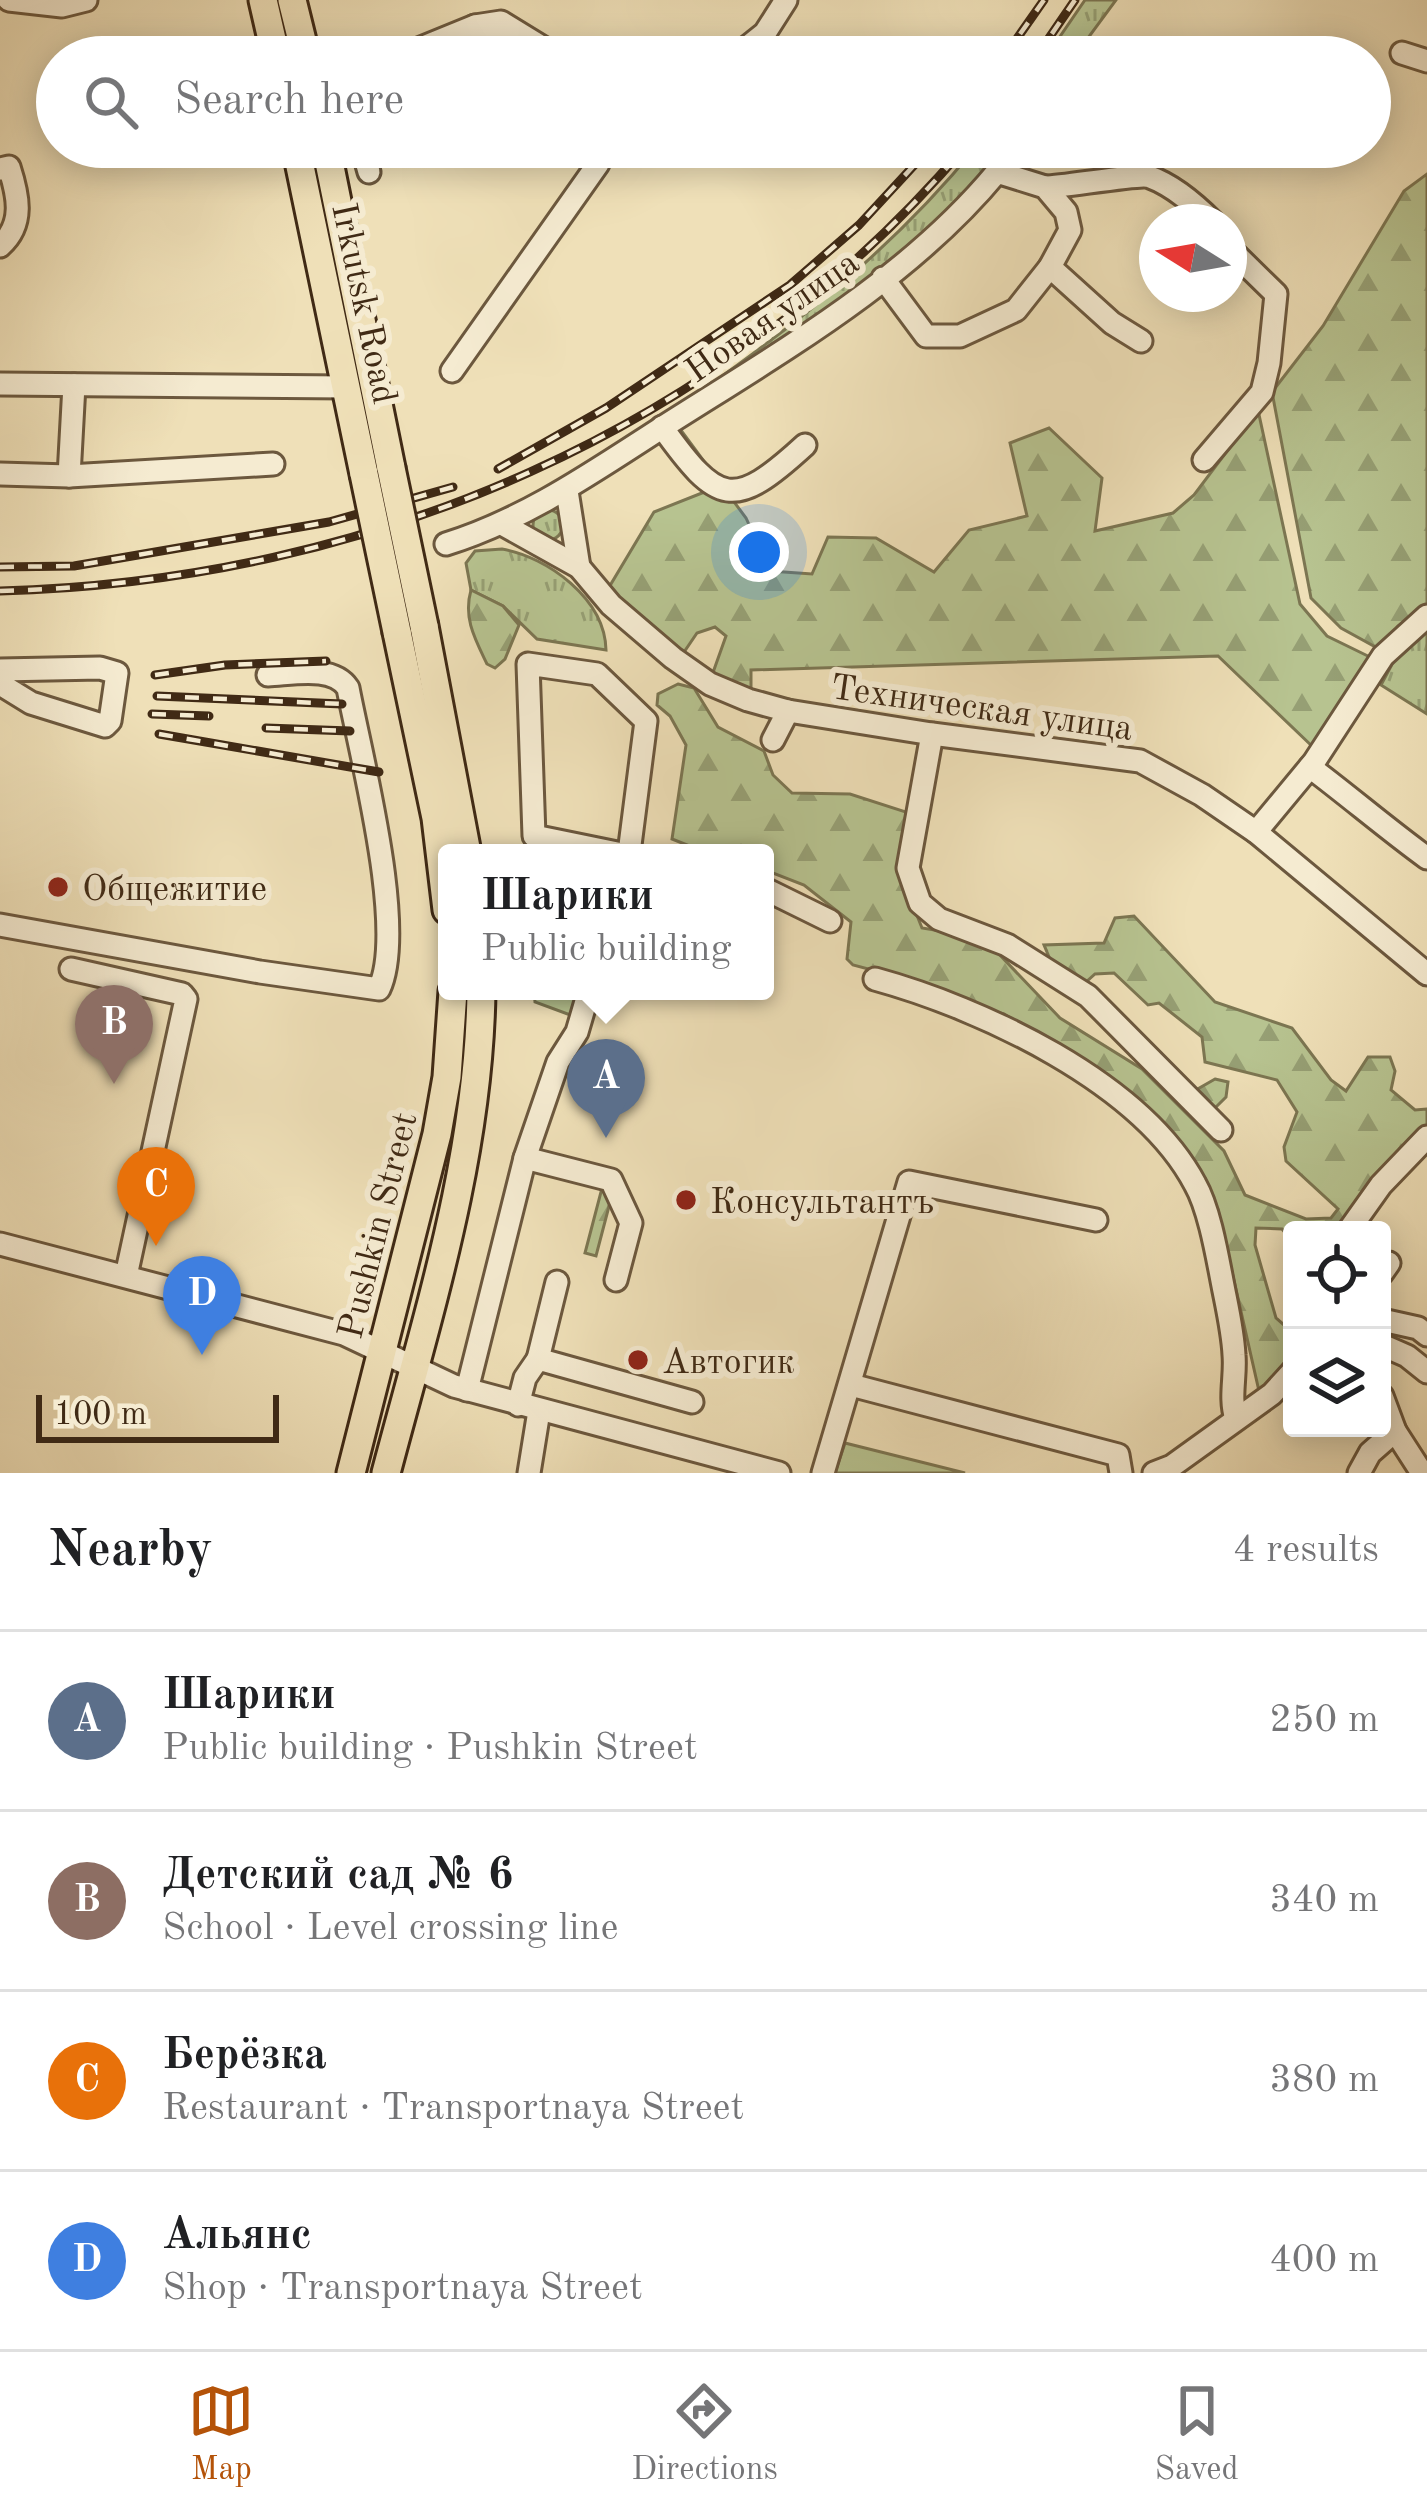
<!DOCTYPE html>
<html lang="en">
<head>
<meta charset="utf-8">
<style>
  :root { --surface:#fff; --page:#f2f2f2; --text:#202124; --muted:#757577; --line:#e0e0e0; --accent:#b45309 }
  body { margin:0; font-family:"Old Standard TT",serif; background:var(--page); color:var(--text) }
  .controls { position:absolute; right:36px; bottom:36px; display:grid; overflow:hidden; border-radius:12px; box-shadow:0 6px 30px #0003 }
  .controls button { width:108px; height:108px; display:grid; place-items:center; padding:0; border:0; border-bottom:3px solid var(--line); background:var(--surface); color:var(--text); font:60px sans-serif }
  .compass { position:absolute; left:1139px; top:204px; width:108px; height:108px; border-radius:50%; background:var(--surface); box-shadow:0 6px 30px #0003; rotate:281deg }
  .scale { position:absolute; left:36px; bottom:30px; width:243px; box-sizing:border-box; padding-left:12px; border:6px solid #402a15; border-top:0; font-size:33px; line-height:42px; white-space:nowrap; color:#402a15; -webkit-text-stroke:9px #f5ebd1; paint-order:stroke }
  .you { position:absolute; left:759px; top:552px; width:42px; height:42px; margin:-30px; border:9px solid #fff; border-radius:50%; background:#1a73e8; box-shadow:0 0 0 18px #1a73e833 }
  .badge { display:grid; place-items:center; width:78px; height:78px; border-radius:50%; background:var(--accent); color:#fff; font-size:39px; font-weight:700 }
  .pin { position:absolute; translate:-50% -99px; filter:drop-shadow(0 3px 6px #0008) }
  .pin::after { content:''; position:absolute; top:63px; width:42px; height:36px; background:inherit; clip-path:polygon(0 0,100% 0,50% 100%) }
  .popup { position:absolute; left:438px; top:844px; width:336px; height:156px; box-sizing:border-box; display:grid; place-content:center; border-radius:12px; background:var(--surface); filter:drop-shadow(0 3px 9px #0005); font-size:39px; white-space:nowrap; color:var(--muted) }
  .popup b { font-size:45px; color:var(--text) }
  .popup::after { content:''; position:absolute; left:50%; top:100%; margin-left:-24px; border:24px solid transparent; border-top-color:var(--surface) }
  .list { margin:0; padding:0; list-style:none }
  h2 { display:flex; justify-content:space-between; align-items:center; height:156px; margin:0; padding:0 48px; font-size:51px }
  h2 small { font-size:39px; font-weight:400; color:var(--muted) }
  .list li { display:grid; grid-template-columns:78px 1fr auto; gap:36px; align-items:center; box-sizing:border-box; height:180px; padding:0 48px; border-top:3px solid var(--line) }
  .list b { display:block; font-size:45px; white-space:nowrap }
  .list p { margin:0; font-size:39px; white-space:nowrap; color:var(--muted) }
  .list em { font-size:39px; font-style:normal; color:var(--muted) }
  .icon { flex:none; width:66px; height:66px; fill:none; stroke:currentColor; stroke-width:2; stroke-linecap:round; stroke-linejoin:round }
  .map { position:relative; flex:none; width:1427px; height:1473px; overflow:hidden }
  .search { position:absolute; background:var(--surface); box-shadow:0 6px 30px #0003; left:36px; right:36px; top:36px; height:132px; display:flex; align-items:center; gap:30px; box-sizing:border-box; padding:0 42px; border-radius:66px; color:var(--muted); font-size:45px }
  .sheet { height:876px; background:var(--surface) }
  nav { display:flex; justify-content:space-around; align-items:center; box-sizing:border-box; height:168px; border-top:3px solid var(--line); background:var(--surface); font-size:33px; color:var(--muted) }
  nav a { display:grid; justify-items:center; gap:6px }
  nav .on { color:var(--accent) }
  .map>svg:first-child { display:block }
  .grass { fill:url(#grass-tufts); stroke:#7c7652; stroke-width:3 }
  .forest { fill:url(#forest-firs); stroke:#7c7652; stroke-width:3 }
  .green { fill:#b7c390; stroke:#7c7652; stroke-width:3 }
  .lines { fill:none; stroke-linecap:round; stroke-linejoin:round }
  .minor-casing { stroke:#6c583e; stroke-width:27 }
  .major-casing { stroke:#402a15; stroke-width:33 }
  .minor { stroke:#f5ebd1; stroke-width:21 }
  .major { stroke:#efe0b8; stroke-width:27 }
  .rail-casing { stroke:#402a15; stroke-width:9 }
  .rail { stroke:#f5ebd1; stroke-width:4.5; stroke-dasharray:14; stroke-linecap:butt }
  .major-bridge-casing { stroke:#402a15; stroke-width:33; stroke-linecap:butt }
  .major-bridge { stroke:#efe0b8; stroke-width:27 }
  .poi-dot { fill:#8f2418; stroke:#f5ebd1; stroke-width:4.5 }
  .labels { text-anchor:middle; stroke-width:12; stroke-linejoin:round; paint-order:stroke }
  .street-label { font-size:36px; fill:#402a15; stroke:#f5ebd1 }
  .poi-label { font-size:36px; fill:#402a15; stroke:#f5ebd1; text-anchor:start }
</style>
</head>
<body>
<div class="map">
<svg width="1427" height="1473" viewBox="0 0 1427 1473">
  <defs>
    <pattern id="grass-tufts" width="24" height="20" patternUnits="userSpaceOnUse" patternTransform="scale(3)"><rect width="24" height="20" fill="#b7c390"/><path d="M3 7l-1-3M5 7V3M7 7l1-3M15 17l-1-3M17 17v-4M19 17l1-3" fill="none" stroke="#969f74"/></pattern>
    <pattern id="forest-firs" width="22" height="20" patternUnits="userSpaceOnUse" patternTransform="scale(3)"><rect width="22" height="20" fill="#b7c390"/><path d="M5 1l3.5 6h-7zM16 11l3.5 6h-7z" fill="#969f74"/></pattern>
  </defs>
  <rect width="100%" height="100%" fill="#efe0b8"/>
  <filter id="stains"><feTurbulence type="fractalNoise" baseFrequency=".00167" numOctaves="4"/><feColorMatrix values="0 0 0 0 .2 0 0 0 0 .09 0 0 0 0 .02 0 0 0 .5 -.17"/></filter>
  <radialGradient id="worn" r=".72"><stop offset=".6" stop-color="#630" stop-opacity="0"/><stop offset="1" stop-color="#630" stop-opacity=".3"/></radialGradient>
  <g class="grass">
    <polygon points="1085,0 1116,0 1074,57 1046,57"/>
    <path d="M976 147H1007C923 252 817 319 704 389 805 318 897 244 976 147Z"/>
    <circle cx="548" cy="525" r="15"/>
    <path d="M502 549C548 557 605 599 606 650L537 639 503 606 471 590 466 563 475 551Z"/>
    <polygon points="1427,622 1427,714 1381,685 1406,638"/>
  </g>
  <g class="forest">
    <polygon points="1427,174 1427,606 1398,626 1381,650 1341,628 1311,598 1272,392 1323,326 1404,191"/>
    <polygon points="1258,410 1300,604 1327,636 1374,659 1314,748 1218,656 751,670 751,691 710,681 726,636 715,627 697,633 682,655 605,594 654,512 707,491 663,437 680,429 746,518 770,571 812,574 828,537 876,538 934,572 969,530 1027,516 1010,443 1049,428 1102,478 1095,531 1173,513 1194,495"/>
    <path d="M471 590 503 606 519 625 505 659 495 668 487 664C475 639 463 618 471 590Z"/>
    <path d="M678 684 694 688 718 727 764 751 773 775 792 793 850 794 906 812 912 903 922 928 964 935 996 951 1060 1018 1142 1069 1224 1151 1245 1195 1306 1219 1331 1218 1338 1209 1286 1161 1284 1147 1297 1112 1277 1080 1205 1062 1202 1037 1159 1003 1148 1005 1114 973 1095 974 1086 982 1052 964 1044 945 1104 943 1115 918 1134 916 1215 1002 1292 1028 1331 1080 1346 1091 1368 1057H1390L1395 1071 1391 1090 1415 1110 1427 1109V1129L1342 1230H1292V1241L1282 1229 1256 1228 1255 1245 1276 1318 1292 1332C1292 1361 1278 1372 1259 1391L1218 1210 1198 1214 1169 1158 1084 1065 1004 1014 971 1006 960 996 925 984 853 965 847 959 851 922 804 885 765 870V853H707L672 839 686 745 670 716 657 705 658 694Z"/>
    <polygon points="1215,1079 1228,1082 1226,1097 1215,1108 1209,1107 1196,1090"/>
    <polygon points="602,1188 613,1191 596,1256 585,1253"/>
  </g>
  <g class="green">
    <polygon points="534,991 581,991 573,1016 535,1002"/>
    <polygon points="845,1443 965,1473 835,1473"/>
  </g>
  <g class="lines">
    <g class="minor-casing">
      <g id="minor">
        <polyline points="9,0 62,6 86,0"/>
        <polyline points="475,26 519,57"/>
        <polyline points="1402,53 1427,61"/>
        <polyline points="399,57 475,26 501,22 558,57"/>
        <polyline points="735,57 765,33 786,0"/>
        <polyline points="362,147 369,172"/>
        <path d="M0 169 9 167C18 195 25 224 0 246"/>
        <path d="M1045 187C1064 187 1140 173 1150 177 1172 185 1197 206 1213 222"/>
        <polyline points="1050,267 1112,323 1141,341"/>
        <polyline points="452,371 598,164 601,147"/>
        <polyline points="0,384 347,387"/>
        <polyline points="74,385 69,476 273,464"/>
        <path d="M662 427C718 505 733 511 805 445"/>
        <polyline points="1204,460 1262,392 1269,363 1276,294 1229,248"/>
        <polyline points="0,474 69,476"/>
        <polyline points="567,491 579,567"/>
        <polyline points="502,524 579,567 611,605 673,658 710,684 748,700 788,711 932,734 1140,761 1202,795 1256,832 1427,974"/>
        <path d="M446 544C526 519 593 472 663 427 779 353 908 280 997 172L1045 187 1066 212 1070 230 1050 267 1016 310 960 336H926L883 278"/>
        <polyline points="0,670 100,668 117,673 110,721 105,726 31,703 0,684"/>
        <polyline points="932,734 908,868 920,903 939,919 1007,945 1088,996 1221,1130"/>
        <polyline points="773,740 788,711"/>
        <path d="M1310 767C1350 797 1387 829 1427 858"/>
        <polyline points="1256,832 1314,762 1383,656 1427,616"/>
        <polyline points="617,853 534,836 528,664 597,674 646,721 629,853"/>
        <polyline points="765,889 830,921"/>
        <path d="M0 925 260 972 379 989C407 930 361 757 348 688 333 665 293 674 268 675"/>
        <polyline points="71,969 182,994 186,999 126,1276"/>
        <path d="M875 979C981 1008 1141 1082 1195 1184 1210 1210 1218 1261 1224 1291 1228 1311 1233 1334 1234 1355 1236 1377 1229 1397 1236 1419"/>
        <polyline points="525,1158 611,1180 631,1223 616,1280"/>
        <polyline points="1349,1230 1381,1185 1427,1137"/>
        <polyline points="0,1244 344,1334 454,1386 779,1473"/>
        <polyline points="1382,1273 1389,1263"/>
        <polyline points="1382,1320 1418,1328 1427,1335"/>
        <polyline points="1382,1345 1407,1356 1427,1372"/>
        <polyline points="538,1359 557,1282"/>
        <polyline points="851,1385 1118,1455 1121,1473"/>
        <polyline points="467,1390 525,1158 558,1062 577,1032 589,991"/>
        <polyline points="1382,1396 1395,1431 1422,1473"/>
        <polyline points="518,1405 525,1378 538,1359 692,1402"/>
        <polyline points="529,1473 539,1411"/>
        <polyline points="823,1473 909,1182 1096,1220"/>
        <polyline points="1154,1473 1172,1466 1272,1394 1292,1372"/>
        <polyline points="1359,1473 1370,1453 1395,1431"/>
      </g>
    </g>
    <g class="major-casing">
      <g id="major">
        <polyline points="263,0 276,57"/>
        <polyline points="292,0 306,57"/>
        <polyline points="296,147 364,474"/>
        <polyline points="326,147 391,468"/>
        <polyline points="424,626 467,853"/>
        <polyline points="397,632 436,818 447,910"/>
        <polyline points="351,1473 437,1134 447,1077 453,991"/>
        <path d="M386 1473C428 1314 479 1156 481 991"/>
      </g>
    </g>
    <use href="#minor" class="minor"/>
    <use href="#major" class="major"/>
    <g class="rail-casing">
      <g id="rail">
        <polyline points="1004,57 1044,0"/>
        <polyline points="1036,57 1075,0"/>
        <polyline points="498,469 606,408 790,285 859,225 931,147"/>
        <polyline points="0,567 74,566 329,522 453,487"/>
        <path d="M0 591C371 581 722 431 965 147"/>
        <polyline points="155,675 225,665 326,661"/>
        <polyline points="157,696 342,704"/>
        <polyline points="152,714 209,716"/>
        <polyline points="266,728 350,731"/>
        <polyline points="159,734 379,772"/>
      </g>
    </g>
    <use href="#rail" class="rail"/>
    <g class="major-bridge-casing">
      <g id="major-bridge">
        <polyline points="391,468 424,626"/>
        <polyline points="364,474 397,632"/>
      </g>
    </g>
    <use href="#major-bridge" class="major-bridge"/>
  </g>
  <g class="poi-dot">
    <circle cx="58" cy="887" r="12"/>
    <circle cx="686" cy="1200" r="12"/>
    <circle cx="638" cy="1360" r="12"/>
  </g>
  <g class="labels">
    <g class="street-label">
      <text transform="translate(366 303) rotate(78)" y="13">Irkutsk Road</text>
      <text transform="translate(771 315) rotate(-35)" y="13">Новая улица</text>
      <text transform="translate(982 706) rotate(8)" y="13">Техническая улица</text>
      <text transform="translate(376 1225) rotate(-76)" y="13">Pushkin Street</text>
    </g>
    <g class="poi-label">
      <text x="82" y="900">Общежитие</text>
      <text x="710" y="1213">Консультантъ</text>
      <text x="662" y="1373">Автогик</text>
    </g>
  </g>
  <rect width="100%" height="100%" filter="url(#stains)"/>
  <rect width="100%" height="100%" fill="url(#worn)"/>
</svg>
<div class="controls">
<button><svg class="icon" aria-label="locate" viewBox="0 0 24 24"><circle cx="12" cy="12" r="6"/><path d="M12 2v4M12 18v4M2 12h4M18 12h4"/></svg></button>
<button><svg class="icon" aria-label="layers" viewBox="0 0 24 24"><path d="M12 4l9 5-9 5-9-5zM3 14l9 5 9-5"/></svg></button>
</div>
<svg class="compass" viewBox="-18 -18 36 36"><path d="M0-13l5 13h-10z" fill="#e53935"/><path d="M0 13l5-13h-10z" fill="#757577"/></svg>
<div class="scale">100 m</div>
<div class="you"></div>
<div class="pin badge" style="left:606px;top:1138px;background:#5c6f8a">A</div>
<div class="popup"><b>Шарики</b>Public building</div>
<div class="pin badge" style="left:114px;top:1084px;background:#8d6e63">B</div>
<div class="pin badge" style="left:156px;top:1246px;background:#e8710a">C</div>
<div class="pin badge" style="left:202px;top:1355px;background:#3f7fe0">D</div>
<div class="search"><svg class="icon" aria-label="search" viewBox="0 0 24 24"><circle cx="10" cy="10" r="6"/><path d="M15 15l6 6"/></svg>Search here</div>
</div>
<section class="sheet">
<h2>Nearby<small>4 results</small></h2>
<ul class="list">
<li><span class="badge" style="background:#5c6f8a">A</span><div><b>Шарики</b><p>Public building · Pushkin Street</p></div><em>250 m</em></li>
<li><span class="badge" style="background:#8d6e63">B</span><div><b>Детский сад № 6</b><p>School · Level crossing line</p></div><em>340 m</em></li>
<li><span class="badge" style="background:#e8710a">C</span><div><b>Берёзка</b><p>Restaurant · Transportnaya Street</p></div><em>380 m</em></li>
<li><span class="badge" style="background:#3f7fe0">D</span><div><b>Альянс</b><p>Shop · Transportnaya Street</p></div><em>400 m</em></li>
</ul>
</section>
<nav>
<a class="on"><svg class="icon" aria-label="map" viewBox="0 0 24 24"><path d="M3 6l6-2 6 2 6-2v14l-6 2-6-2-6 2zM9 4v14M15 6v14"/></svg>Map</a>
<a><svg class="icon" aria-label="directions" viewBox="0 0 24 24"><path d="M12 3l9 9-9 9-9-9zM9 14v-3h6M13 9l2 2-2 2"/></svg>Directions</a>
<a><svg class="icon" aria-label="saved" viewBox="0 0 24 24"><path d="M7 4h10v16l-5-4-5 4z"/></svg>Saved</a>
</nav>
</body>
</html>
